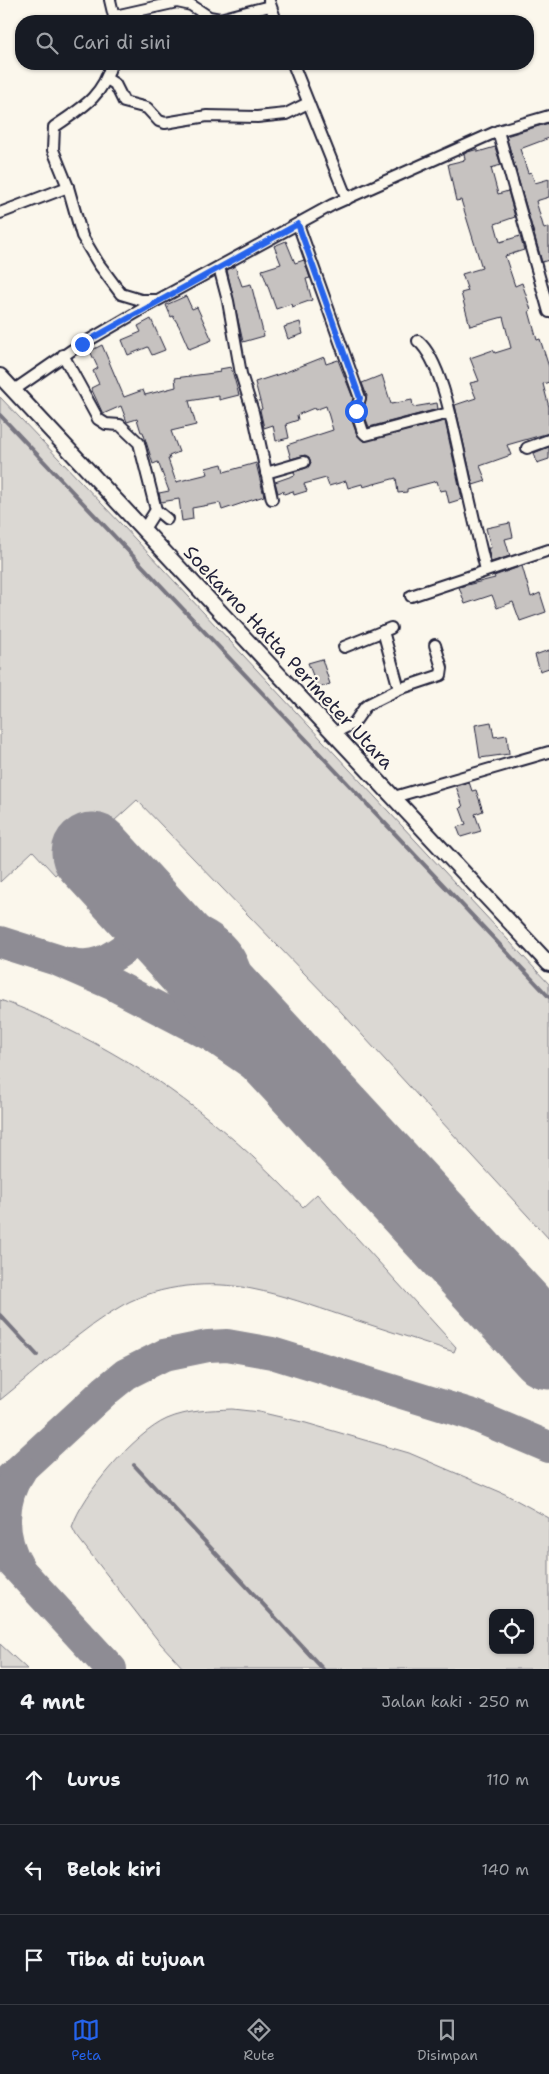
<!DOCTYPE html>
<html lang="id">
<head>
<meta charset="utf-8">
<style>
  :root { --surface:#171b24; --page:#242831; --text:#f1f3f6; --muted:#9ea1a6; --line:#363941; --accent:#2563eb }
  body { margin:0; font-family:"Shantell Sans",sans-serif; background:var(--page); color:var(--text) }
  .controls { position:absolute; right:15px; bottom:15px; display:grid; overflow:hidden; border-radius:10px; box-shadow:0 1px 4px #0004 }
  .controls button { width:45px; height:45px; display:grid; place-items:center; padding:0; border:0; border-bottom:1px solid var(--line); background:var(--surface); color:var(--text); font:25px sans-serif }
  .stop { position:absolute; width:15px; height:15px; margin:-11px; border:4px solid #2563eb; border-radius:50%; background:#fff }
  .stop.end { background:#2563eb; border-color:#fff; box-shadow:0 1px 5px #0008 }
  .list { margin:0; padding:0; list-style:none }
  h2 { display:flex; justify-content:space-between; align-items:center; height:65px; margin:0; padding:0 20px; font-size:21px }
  h2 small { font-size:16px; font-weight:400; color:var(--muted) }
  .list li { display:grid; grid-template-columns:32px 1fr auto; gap:15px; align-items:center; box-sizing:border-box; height:90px; padding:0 20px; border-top:1px solid var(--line) }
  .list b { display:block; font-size:19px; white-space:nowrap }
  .list em { font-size:16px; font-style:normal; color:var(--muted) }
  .icon { flex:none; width:28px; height:28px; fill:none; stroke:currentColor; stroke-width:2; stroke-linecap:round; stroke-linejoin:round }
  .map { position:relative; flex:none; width:549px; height:1669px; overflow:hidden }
  .search { position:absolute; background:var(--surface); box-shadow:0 1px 4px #0004; left:15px; right:15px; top:15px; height:55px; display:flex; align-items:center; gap:12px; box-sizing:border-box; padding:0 18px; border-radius:20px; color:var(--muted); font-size:19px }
  .sheet { height:335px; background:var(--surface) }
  nav { display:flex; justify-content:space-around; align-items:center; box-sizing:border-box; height:70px; border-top:1px solid var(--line); background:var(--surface); font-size:14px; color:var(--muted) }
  nav a { display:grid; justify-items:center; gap:2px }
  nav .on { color:var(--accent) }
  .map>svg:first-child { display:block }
  .green { fill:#dbd8d3; stroke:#7e7d87; fill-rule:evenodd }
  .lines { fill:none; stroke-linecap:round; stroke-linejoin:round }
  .stream { stroke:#787681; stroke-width:4 }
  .taxiway { stroke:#8e8c94; stroke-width:32 }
  .runway { stroke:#8e8c94; stroke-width:81 }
  .building { fill:#c6c2c0; stroke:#22223b }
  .minor-casing { stroke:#22223b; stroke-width:14 }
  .secondary-casing { stroke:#22223b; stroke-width:18 }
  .minor { stroke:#fbf7ec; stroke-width:10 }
  .secondary { stroke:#fbf7ec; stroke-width:14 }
  .route { stroke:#2563eb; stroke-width:6 }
  .labels { text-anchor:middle; stroke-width:4.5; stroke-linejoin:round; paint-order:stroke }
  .street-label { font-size:19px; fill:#22223b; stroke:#fbf7ec }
</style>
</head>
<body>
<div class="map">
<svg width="549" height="1669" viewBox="0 0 549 1669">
  <rect width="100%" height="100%" fill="#fbf7ec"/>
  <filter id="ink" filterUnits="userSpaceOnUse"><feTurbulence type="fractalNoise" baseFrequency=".02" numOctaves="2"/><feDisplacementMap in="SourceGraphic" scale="10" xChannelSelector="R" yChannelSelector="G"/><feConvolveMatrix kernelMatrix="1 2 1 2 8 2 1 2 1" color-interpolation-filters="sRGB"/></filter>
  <g filter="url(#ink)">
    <g class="green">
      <polygon points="0,397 123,526 549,984 549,1239 332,1002 137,800 55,875 33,851 0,882"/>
      <path d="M0 1000C27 1009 51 1021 77 1034 164 1078 236 1135 303 1207L317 1194 456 1347 454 1352C417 1340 380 1328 343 1316 313 1306 283 1295 252 1289 212 1280 159 1285 123 1305 80 1329 39 1369 0 1400Z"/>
      <path d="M232 1409 259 1412 306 1423 409 1453 505 1494 549 1518V1669H184L160 1643 76 1535 72 1527C83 1493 135 1433 167 1419 188 1410 210 1410 232 1409ZM493 1613H530V1650H493Z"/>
      <polygon points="0,1644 27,1669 0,1669"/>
    </g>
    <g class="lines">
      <g class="stream">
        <polyline points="0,415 549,997"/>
        <polyline points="0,1315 37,1355"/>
        <polyline points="134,1465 323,1669"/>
      </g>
      <g class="taxiway">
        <polyline points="0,942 57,960 112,984 212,1036 298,1095 389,1176"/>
        <path d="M69 963C113 976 130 930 169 927 199 925 228 945 236 974 240 988 238 1001 246 1014 258 1036 279 1054 296 1073"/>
        <polyline points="0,1488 105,1391 126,1374 164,1355 208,1346 227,1345 272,1353 473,1415 549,1447"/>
        <polyline points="0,1549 111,1669"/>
        <path d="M19 1568C0 1538 0 1499 21 1470"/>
      </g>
      <polyline class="runway" points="92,853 549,1349"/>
    </g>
    <g class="building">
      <polygon points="549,123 549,138 520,149 528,173 531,172 535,183 549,179 549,197 536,201 544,229 549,227 549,260 542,262 506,136"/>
      <polygon points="495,147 501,165 491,168 498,194 508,191 515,217 495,224 500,242 520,236 524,250 505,256 515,286 522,283 531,310 529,311 537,340 540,339 549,367 549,382 543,384 549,407 549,433 507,445 511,455 480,466 486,481 473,485 455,405 476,398 470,383 479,381 470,358 493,350 495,353 511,348 503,317 470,326 461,293 468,291 462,274 482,268 461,200 456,201 448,164 465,160 464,154 468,152 478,149 478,152"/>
      <polygon points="286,241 295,263 304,260 310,278 306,279 312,300 292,307 291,304 276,309 262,270 281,264 274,246"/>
      <polygon points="235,266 242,286 251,284 264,336 243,342 227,270"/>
      <polygon points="186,296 192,309 197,307 212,340 189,349 179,326 173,316 171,317 166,305"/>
      <polygon points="151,319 165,350 152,355 148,347 128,355 122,340 141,332 138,326"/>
      <polygon points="300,322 303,334 288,339 284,327"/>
      <polygon points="102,345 124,397 143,390 145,395 176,387 175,378 221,372 220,369 231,367 239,395 219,400 219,396 189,401 196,425 171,431 179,452 169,456 170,459 168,459 176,482 208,474 206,468 222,464 224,472 256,463 264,496 222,510 220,503 192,508 193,519 182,521 179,499 161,502 159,493 169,491 158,462 153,464 143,432 141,432 137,419 127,422 121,406 103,414 91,388 99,384 93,371 98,368 90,351"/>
      <polygon points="324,357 326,364 338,360 353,398 349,413 357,435 364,441 445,421 462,499 449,503 446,490 440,491 437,481 407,489 407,492 398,493 396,478 363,487 362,484 348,488 346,481 329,486 326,478 304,484 307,491 294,495 293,491 284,494 283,491 278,493 275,482 295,475 294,472 306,468 311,463 309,457 305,455 291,459 287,445 333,430 326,406 315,410 314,408 297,415 298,420 286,424 289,438 276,441 273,425 264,428 260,410 262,409 255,382 286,372"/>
      <polygon points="382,375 391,404 412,400 413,407 437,403 438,409 369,427 363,411 367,396 362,383"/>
      <polygon points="549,447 549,459 537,463 534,453"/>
      <polygon points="510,523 513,537 505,539 510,556 491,562 488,548 491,548 486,528"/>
      <polygon points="522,566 531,597 540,593 546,612 520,621 513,602 497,608 492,595 465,604 459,587 495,578 494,576"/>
      <polygon points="549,650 549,668 540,671 535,655"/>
      <polygon points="322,659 330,684 318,688 308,663"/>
      <polygon points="491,722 494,737 507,735 509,754 480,758 475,725"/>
      <polygon points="469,782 472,791 476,790 483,811 475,814 481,831 461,837 457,827 466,824 460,808 463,807 456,786"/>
    </g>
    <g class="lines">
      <g class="minor-casing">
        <g id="minor">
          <polyline points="110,0 115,21"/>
          <polyline points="269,1 276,21"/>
          <polyline points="115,16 177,2 191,5 209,17 220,19 270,6"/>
          <path d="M111 64C103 97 80 109 54 127L53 150 68 187 82 236 98 263 121 294 141 300H157"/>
          <polyline points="293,64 347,199"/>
          <polyline points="107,79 115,84 124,102 147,108 159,121 165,123 207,116 257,117 286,114 308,103"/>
          <polyline points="498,131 549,312"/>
          <polyline points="0,213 68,187"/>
          <polyline points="298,224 360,398 356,411 363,432 366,435 449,413"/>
          <polyline points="219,267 228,301 241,374 253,412 272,499"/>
          <path d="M418 341C443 362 455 437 463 470 470 503 478 537 486 570"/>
          <polyline points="63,355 98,419 106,424 120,425 139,443 156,510 167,519"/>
          <polyline points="14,390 72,350 158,300 332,205 498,131 549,116"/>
          <polyline points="527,448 549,440"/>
          <polyline points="266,473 304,462"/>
          <polyline points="144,529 156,510"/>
          <polyline points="411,596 549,550"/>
          <polyline points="383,631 399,689"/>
          <polyline points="344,647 391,628"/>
          <polyline points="334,733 354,723 365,707 369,704 399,689 441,675 442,668 435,645"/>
          <polyline points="394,797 549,752"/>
        </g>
      </g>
      <g class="secondary-casing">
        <polyline id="secondary" points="0,376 549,964"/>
      </g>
      <use href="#minor" class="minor"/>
      <use href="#secondary" class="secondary"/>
    </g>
  </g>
  <g class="lines" filter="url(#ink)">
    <polyline class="route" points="82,344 298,224 360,398 356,411"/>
  </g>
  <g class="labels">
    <g class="street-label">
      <text transform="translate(289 657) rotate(47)" y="7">Soekarno Hatta Perimeter Utara</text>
    </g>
  </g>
</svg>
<div class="controls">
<button><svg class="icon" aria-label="locate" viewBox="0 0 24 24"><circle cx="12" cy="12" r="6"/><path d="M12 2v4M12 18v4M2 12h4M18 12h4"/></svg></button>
</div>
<div class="stop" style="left:356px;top:411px"></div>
<div class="stop end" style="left:82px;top:344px"></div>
<div class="search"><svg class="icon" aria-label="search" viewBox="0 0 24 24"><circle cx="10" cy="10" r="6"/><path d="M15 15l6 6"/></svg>Cari di sini</div>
</div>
<section class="sheet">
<h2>4 mnt<small>Jalan kaki · 250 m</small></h2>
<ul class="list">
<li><svg class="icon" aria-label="ahead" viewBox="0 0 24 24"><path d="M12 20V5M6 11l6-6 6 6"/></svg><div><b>Lurus</b></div><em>110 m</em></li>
<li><svg class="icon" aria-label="left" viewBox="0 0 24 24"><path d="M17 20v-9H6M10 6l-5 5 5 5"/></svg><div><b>Belok kiri</b></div><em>140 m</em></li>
<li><svg class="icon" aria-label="arrive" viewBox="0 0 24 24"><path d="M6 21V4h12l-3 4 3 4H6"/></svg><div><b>Tiba di tujuan</b></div></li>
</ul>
</section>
<nav>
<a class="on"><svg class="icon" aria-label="map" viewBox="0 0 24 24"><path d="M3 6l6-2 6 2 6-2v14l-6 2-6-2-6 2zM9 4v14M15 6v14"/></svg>Peta</a>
<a><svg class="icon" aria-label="directions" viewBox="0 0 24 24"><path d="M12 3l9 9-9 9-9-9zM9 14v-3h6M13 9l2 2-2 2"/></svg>Rute</a>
<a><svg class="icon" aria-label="saved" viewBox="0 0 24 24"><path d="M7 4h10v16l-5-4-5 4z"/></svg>Disimpan</a>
</nav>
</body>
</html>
